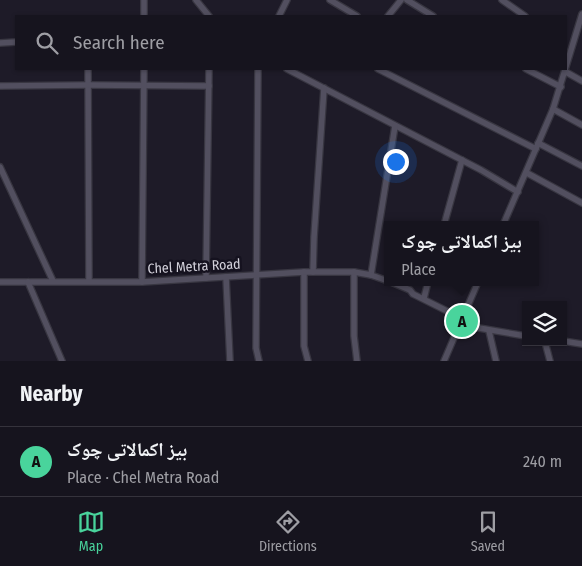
<!DOCTYPE html>
<html lang="en">
<head>
<meta charset="utf-8">
<style>
  :root { --surface:#16141e; --page:#1f1d27; --text:#f1f3f6; --muted:#9e9ea4; --line:#35333c; --accent:#49d49c }
  body { margin:0; font-family:"Fira Sans Condensed","Noto Naskh Arabic",sans-serif; background:var(--page); color:var(--text) }
  .controls { position:absolute; right:15px; bottom:15px; display:grid; overflow:hidden; border-radius:0px; box-shadow:0 1px 4px #0004 }
  .controls button { width:45px; height:45px; display:grid; place-items:center; padding:0; border:0; border-bottom:1px solid var(--line); background:var(--surface); color:var(--text); font:25px sans-serif }
  .you { position:absolute; left:395px; top:161px; width:18px; height:18px; margin:-12px; border:4px solid #fff; border-radius:50%; background:#1a73e8; box-shadow:0 0 0 8px #1a73e833 }
  .badge { display:grid; place-items:center; width:32px; height:32px; border-radius:50%; background:var(--accent); color:#111; font-size:16px; font-weight:700 }
  .pin { position:absolute; translate:-50% -50%; border:2px solid #fff; box-shadow:0 1px 5px #0006 }
  .popup { position:absolute; left:384px; top:221px; width:155px; height:65px; box-sizing:border-box; display:grid; place-content:center; border-radius:0px; background:var(--surface); filter:drop-shadow(0 1px 4px #0005); font-size:16px; white-space:nowrap; color:var(--muted) }
  .popup b { font-size:19px; color:var(--text) }
  .popup::after { content:''; position:absolute; left:50%; top:100%; margin-left:-10px; border:10px solid transparent; border-top-color:var(--surface) }
  .list { margin:0; padding:0; list-style:none }
  h2 { display:flex; justify-content:space-between; align-items:center; height:65px; margin:0; padding:0 20px; font-size:21px }
  h2 small { font-size:16px; font-weight:400; color:var(--muted) }
  .list li { display:grid; grid-template-columns:32px 1fr auto; gap:15px; align-items:center; box-sizing:border-box; height:70px; padding:0 20px; border-top:1px solid var(--line) }
  .list b { display:block; font-size:19px; white-space:nowrap }
  .list p { margin:0; font-size:16px; white-space:nowrap; color:var(--muted) }
  .list em { font-size:16px; font-style:normal; color:var(--muted) }
  .icon { flex:none; width:28px; height:28px; fill:none; stroke:currentColor; stroke-width:2; stroke-linecap:round; stroke-linejoin:round }
  .map { position:relative; flex:none; width:582px; height:361px; overflow:hidden }
  .search { position:absolute; background:var(--surface); box-shadow:0 1px 4px #0004; left:15px; right:15px; top:15px; height:55px; display:flex; align-items:center; gap:12px; box-sizing:border-box; padding:0 18px; border-radius:0px; color:var(--muted); font-size:19px }
  .sheet { height:135px; background:var(--surface) }
  nav { display:flex; justify-content:space-around; align-items:center; box-sizing:border-box; height:70px; border-top:1px solid var(--line); background:var(--surface); font-size:14px; color:var(--muted) }
  nav a { display:grid; justify-items:center; gap:2px }
  nav .on { color:var(--accent) }
  .map>svg:first-child { display:block }
  .lines { fill:none; stroke-linecap:round; stroke-linejoin:round }
  .minor-casing { stroke:#383641; stroke-width:8 }
  .minor { stroke:#524f5f; stroke-width:5.5 }
  .labels { text-anchor:middle; stroke-width:5; stroke-linejoin:round; paint-order:stroke }
  .street-label { font-size:14px; fill:#d2d0da; stroke:#15121f }
</style>
</head>
<body>
<div class="map">
<svg width="582" height="361" viewBox="0 0 582 361">
  <rect width="100%" height="100%" fill="#1e1b28"/>
  <g class="lines">
    <g class="minor-casing">
      <g id="minor">
        <polyline points="144,0 144,16"/>
        <polyline points="196,0 209,16"/>
        <polyline points="330,0 357,16"/>
        <polyline points="407,0 433,16"/>
        <polyline points="502,0 525,16"/>
        <polyline points="279,16 287,0"/>
        <polyline points="388,16 401,0"/>
        <polyline points="0,43 16,42"/>
        <polyline points="88,69 89,281"/>
        <polyline points="258,69 256,348 259,361"/>
        <polyline points="287,69 481,170 518,192"/>
        <polyline points="378,69 536,149"/>
        <polyline points="526,69 561,87"/>
        <polyline points="566,72 582,81"/>
        <polyline points="0,86 88,85 209,86"/>
        <polyline points="553,109 582,125"/>
        <polyline points="538,143 582,166"/>
        <polyline points="0,167 53,281"/>
        <polyline points="527,173 582,203"/>
        <polyline points="444,225 462,160"/>
        <polyline points="503,225 553,109 582,14"/>
        <polyline points="304,272 304,346 308,361"/>
        <polyline points="313,272 314,237 324,88"/>
        <polyline points="354,272 354,336 357,361"/>
        <polyline points="371,275 395,126"/>
        <polyline points="226,277 230,361"/>
        <polyline points="206,278 209,69"/>
        <polyline points="0,282 142,282 304,272 354,272 371,275 388,281"/>
        <polyline points="28,282 62,361"/>
        <polyline points="142,282 144,69"/>
        <polyline points="391,282 410,290 413,294 449,312 473,327 526,336"/>
        <polyline points="424,298 428,282"/>
        <polyline points="489,331 496,361"/>
        <polyline points="563,341 582,344"/>
        <polyline points="545,342 550,361"/>
        <polyline points="444,361 478,282"/>
      </g>
    </g>
    <use href="#minor" class="minor"/>
  </g>
  <g class="labels">
    <g class="street-label">
      <text transform="translate(194 266) rotate(-3)" y="5">Chel Metra Road</text>
    </g>
  </g>
</svg>
<div class="controls">
<button><svg class="icon" aria-label="layers" viewBox="0 0 24 24"><path d="M12 4l9 5-9 5-9-5zM3 14l9 5 9-5"/></svg></button>
</div>
<div class="you"></div>
<div class="pin badge" style="left:462px;top:321px">A</div>
<div class="popup"><b>بیز اکمالاتی چوک</b>Place</div>
<div class="search"><svg class="icon" aria-label="search" viewBox="0 0 24 24"><circle cx="10" cy="10" r="6"/><path d="M15 15l6 6"/></svg>Search here</div>
</div>
<section class="sheet">
<h2>Nearby<small></small></h2>
<ul class="list">
<li><span class="badge">A</span><div><b>بیز اکمالاتی چوک</b><p>Place · Chel Metra Road</p></div><em>240 m</em></li>
</ul>
</section>
<nav>
<a class="on"><svg class="icon" aria-label="map" viewBox="0 0 24 24"><path d="M3 6l6-2 6 2 6-2v14l-6 2-6-2-6 2zM9 4v14M15 6v14"/></svg>Map</a>
<a><svg class="icon" aria-label="directions" viewBox="0 0 24 24"><path d="M12 3l9 9-9 9-9-9zM9 14v-3h6M13 9l2 2-2 2"/></svg>Directions</a>
<a><svg class="icon" aria-label="saved" viewBox="0 0 24 24"><path d="M7 4h10v16l-5-4-5 4z"/></svg>Saved</a>
</nav>
</body>
</html>
